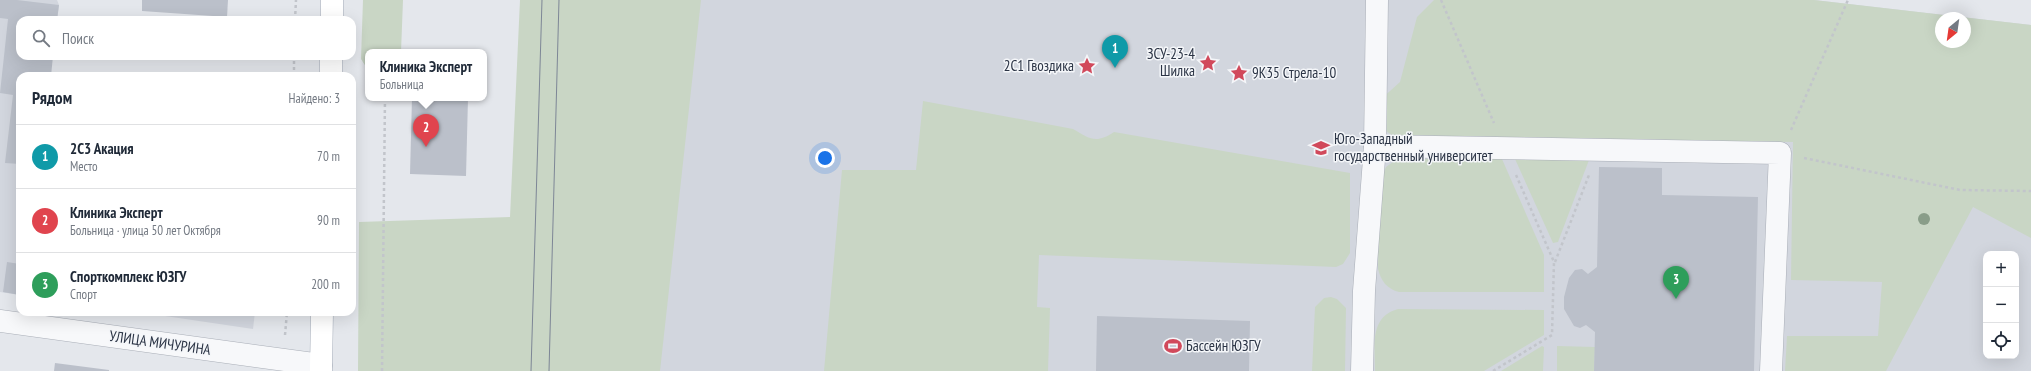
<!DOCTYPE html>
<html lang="ru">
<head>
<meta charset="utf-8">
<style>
  :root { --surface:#fff; --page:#f2f2f3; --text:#1f2937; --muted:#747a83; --line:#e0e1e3; --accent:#b45309 }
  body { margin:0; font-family:"PT Sans Narrow",sans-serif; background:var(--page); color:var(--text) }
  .controls { position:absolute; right:12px; bottom:12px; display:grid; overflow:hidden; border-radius:8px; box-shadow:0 4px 16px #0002 }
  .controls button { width:36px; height:36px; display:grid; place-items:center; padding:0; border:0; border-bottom:1px solid var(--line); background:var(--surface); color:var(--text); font:20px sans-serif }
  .compass { position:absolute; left:1935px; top:12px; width:36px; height:36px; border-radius:50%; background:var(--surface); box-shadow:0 4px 16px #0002; rotate:209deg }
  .you { position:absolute; left:825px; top:158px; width:14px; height:14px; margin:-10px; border:3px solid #fff; border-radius:50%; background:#1a73e8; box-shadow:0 0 0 6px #1a73e833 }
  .badge { display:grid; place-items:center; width:26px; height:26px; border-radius:50%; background:var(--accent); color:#fff; font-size:13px; font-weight:700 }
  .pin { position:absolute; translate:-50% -33px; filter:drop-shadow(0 1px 2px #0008) }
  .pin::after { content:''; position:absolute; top:21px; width:14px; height:12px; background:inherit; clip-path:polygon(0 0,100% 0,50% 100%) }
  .popup { position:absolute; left:365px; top:49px; width:122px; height:52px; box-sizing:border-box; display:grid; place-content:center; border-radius:8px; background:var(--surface); filter:drop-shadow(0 1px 3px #0005); font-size:13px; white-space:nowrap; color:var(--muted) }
  .popup b { font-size:15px; color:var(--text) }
  .popup::after { content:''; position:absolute; left:50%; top:100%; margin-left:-8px; border:8px solid transparent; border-top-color:var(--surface) }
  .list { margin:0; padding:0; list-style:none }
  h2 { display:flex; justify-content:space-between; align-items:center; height:52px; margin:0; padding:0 16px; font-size:17px }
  h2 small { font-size:13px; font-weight:400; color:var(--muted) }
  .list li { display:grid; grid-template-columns:26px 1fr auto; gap:12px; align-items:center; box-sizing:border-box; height:64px; padding:0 16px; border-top:1px solid var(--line) }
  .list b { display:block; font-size:15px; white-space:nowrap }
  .list p { margin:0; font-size:13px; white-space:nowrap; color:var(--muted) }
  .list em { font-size:13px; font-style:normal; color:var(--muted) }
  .icon { flex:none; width:22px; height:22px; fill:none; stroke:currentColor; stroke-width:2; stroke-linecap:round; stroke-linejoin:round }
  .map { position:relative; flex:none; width:2031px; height:371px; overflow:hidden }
  .search { position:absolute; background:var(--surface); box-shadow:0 4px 16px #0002; left:16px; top:16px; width:340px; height:44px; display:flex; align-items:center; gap:10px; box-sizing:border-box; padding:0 14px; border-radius:12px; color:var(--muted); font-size:15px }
  .panel { position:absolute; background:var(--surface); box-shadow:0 4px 16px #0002; left:16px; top:72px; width:340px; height:244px; border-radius:12px }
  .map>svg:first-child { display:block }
  .built { fill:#d2d6de; fill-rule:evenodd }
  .green { fill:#c9d6c5; fill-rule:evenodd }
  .building { fill:#bbc0ca }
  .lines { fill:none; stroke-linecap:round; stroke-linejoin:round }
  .minor-casing { stroke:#a9aeb7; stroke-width:23 }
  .major-casing { stroke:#a3abb8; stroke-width:23 }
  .path { stroke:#c2c5cb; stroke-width:2.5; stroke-dasharray:3 3; stroke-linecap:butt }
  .minor { stroke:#f7f8fa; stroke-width:22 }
  .major { stroke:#fff; stroke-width:22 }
  .tram { stroke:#7d8696; stroke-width:1 }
  .tree { fill:#899d89 }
  .labels { text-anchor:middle; stroke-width:3; stroke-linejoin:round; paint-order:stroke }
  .poi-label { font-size:15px; fill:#2b3445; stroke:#f4f6f9; text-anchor:start }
  .street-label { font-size:15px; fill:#2b3445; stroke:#f4f6f9 }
</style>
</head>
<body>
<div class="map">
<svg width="2031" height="371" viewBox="0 0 2031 371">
  <rect width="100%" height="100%" fill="#e4e7ec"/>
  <g class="built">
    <polygon points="0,0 57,0 59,5 57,20 20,20 20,295 0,292"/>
    <path d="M615 0H1814L2031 25V371H606ZM1941 18H1965V42H1941ZM1986 254H2016V356H1986Z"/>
    <polygon points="138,312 255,312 253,329"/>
  </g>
  <g class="green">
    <polygon points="363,0 403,0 401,52 368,52 368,70 361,59"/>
    <polygon points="520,0 701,0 660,371 358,371 359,222 510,217"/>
    <path d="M1434 0H1814L2031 25V238L1973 207 1886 371H1785L1787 336H1878L1882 282 1791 280 1793 142 1392 135 1381 128 1380 100 1400 82 1417 17ZM1941 18H1965V42H1941Z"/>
    <path d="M923 101 1073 129C1090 139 1096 144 1114 132L1350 173V253L1343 264 1336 267 1039 255 1037 307 1050 308 1048 371H824L842 170H916Z"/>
    <path d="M1397 159H1502L1544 255V292H1399C1387 289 1381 281 1378 269L1379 181 1386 167Z"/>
    <polygon points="1515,159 1589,160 1558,242 1553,243"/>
    <polygon points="1331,297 1337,299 1346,308 1345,371 1312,371 1315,307 1324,298"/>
    <path d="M1398 309 1544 310V335L1484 371H1375C1375 346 1369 317 1398 309Z"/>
    <polygon points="1542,346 1544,347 1543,371 1501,371"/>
    <polygon points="1557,346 1595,347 1594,371 1557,371"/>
  </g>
  <g class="building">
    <polygon points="0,0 17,0 59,5 57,20 20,20 20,56 53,56 51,76 20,76 20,164 5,163 13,95 0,93 8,19 0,18"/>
    <polygon points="142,0 228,0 227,17 142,11"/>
    <polygon points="216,73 243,75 243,76 216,76"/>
    <polygon points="412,98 468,98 466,176 410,174"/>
    <polygon points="1599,167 1662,168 1662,195 1758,197 1754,371 1594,371 1595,332 1586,325 1580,328 1574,326 1564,309 1564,297 1569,278 1575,270 1582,269 1588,274 1597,267"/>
    <polygon points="7,262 20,264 20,295 3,292"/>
    <polygon points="1097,316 1250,321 1249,371 1096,371"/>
    <polygon points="55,363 109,370 109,371 54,371"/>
  </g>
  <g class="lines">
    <g class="minor-casing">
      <g id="minor">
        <polyline points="1375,146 1780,153 1771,371"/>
        <polyline points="0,321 321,365"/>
        <polyline points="1362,371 1364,291 1375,146 1377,0"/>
      </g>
    </g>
    <g class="major-casing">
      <g id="major">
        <polyline points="332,20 332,0"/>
        <polyline points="331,76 331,56"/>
        <polyline points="321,371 322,312"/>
      </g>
    </g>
    <g class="path">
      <polyline points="1441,0 1494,123"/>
      <polyline points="295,20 296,0"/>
      <polyline points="294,76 294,56"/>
      <polyline points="1791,130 1848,0"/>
      <polyline points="1804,158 1960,190 2031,191"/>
      <polyline points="1555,262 1589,175"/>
      <polyline points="285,335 287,312"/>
      <polyline points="382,371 385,98"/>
      <polyline points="1493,371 1552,335 1554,262 1516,175"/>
    </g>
    <use href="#minor" class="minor"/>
    <use href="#major" class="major"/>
    <g class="tram">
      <polyline points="531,371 542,0"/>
      <polyline points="549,371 559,0"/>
    </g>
  </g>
  <circle class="tree" cx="1924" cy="219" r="6"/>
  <defs>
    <g id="sight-bare" transform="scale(1.38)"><path d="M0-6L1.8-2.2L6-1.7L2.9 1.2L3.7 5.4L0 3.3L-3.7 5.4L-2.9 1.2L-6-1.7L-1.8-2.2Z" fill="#d1495b" stroke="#f4f6f9" stroke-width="2.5" paint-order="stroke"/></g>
    <g id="university-bare" transform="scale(1.38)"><path d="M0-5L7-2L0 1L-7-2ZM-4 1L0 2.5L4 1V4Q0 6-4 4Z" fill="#d1495b" stroke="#f4f6f9" stroke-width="2.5" paint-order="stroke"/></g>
    <g id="stadium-bare" transform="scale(1.38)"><path d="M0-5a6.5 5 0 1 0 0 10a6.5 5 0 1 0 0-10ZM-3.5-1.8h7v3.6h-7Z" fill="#d1495b" stroke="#f4f6f9" stroke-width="2.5" paint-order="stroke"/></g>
  </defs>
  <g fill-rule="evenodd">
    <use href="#sight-bare" x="1208" y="63"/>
    <use href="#sight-bare" x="1087" y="66"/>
    <use href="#sight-bare" x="1239" y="73"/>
    <use href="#university-bare" x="1321" y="148"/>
    <use href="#stadium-bare" x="1173" y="346"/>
  </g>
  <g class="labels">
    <g class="poi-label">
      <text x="1195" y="59" text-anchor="end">ЗСУ-23-4<tspan x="1195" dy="17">Шилка</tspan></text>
      <text x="1074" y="71" text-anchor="end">2С1 Гвоздика</text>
      <text x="1252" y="78">9К35 Стрела-10</text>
      <text x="1334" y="144">Юго-Западный<tspan x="1334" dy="17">государственный университет</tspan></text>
      <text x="1186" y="351">Бассейн ЮЗГУ</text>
    </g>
    <g class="street-label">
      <text transform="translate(160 343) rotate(8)" y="5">УЛИЦА МИЧУРИНА</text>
    </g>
  </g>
</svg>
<div class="controls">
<button>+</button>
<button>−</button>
<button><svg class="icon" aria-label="locate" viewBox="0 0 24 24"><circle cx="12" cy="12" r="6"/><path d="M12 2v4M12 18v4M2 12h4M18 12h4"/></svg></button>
</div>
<svg class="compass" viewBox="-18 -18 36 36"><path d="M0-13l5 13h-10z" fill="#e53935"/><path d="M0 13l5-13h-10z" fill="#747a83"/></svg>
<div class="you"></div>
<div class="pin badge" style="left:1115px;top:68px;background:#0f9aa8">1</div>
<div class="pin badge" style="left:426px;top:147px;background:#e0444e">2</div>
<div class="popup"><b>Клиника Эксперт</b>Больница</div>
<div class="pin badge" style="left:1676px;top:299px;background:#2e9e5b">3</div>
<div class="search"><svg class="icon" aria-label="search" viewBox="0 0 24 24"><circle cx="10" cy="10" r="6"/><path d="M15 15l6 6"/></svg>Поиск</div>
<section class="panel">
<h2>Рядом<small>Найдено: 3</small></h2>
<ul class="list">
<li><span class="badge" style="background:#0f9aa8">1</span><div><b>2С3 Акация</b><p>Место</p></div><em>70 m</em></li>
<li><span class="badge" style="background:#e0444e">2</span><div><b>Клиника Эксперт</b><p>Больница · улица 50 лет Октября</p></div><em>90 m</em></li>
<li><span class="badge" style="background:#2e9e5b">3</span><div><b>Спорткомплекс ЮЗГУ</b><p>Спорт</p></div><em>200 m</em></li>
</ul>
</section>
</div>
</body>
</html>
